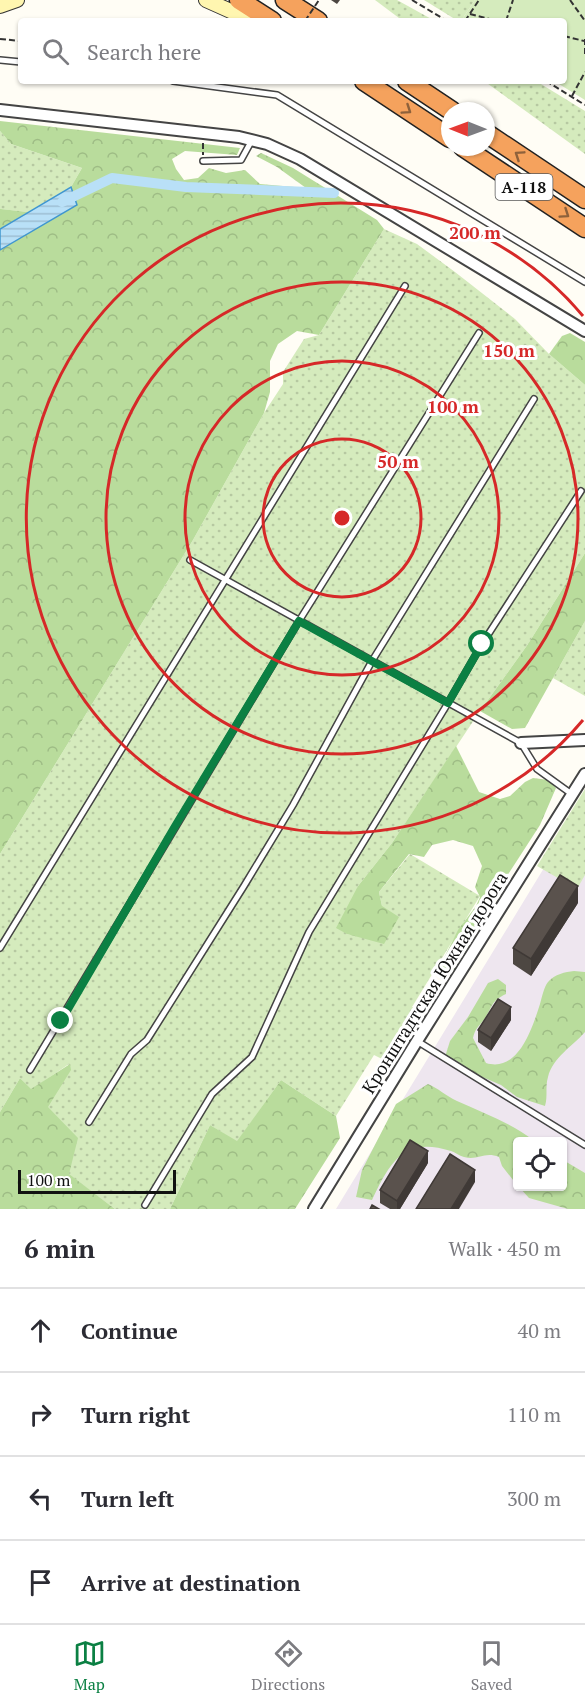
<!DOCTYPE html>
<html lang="en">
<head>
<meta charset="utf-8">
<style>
  :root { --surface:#fff; --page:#f2f2f3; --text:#2b2b33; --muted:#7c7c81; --line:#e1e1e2; --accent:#0b8043 }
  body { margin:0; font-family:"PT Serif",serif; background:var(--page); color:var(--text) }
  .controls { position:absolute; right:18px; bottom:18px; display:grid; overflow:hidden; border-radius:6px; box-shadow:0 2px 4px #0004 }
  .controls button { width:54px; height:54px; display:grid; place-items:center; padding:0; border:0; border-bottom:2px solid var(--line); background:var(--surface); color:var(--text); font:30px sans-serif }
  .compass { position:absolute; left:441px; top:102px; width:54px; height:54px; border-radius:50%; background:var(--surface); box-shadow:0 2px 4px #0004; rotate:271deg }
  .scale { position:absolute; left:18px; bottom:15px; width:158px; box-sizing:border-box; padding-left:6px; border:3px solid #111; border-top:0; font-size:16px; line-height:21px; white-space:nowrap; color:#111; -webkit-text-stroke:4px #fff; paint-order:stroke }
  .stop { position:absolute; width:18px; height:18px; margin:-14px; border:4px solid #0b8043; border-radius:50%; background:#fff }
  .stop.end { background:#0b8043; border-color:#fff; box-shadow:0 2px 6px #0008 }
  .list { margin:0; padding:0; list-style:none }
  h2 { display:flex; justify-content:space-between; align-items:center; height:78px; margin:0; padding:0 24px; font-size:26px }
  h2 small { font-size:20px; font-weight:400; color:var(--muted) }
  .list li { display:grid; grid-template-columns:39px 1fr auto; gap:18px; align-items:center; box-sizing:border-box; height:84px; padding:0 24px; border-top:2px solid var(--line) }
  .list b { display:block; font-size:22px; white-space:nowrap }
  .list em { font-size:20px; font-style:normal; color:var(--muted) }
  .icon { flex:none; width:33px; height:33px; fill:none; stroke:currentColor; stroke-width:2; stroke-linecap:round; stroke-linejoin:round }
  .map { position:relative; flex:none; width:585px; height:1209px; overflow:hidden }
  .search { position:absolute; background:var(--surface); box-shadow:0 2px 4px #0004; left:18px; right:18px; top:18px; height:66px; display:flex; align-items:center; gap:15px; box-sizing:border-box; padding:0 21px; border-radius:6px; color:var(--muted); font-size:22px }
  .sheet { height:414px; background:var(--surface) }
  nav { display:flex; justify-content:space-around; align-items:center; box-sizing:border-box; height:84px; border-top:2px solid var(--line); background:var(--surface); font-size:16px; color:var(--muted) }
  nav a { display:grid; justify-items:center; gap:3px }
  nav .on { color:var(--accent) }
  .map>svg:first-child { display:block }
  .industrial { fill:#eee6ef; fill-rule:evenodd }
  .grass { fill:url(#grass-dots) }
  .forest { fill:url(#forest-crowns) }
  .park { fill:#d5ebbd }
  .water { fill:url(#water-rules); stroke:#3f96cf; stroke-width:1.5 }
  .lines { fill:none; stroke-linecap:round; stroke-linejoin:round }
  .canal { stroke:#b9e0f7; stroke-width:10 }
  .lane-casing { stroke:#444; stroke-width:8 }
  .street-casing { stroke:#444; stroke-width:14 }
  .secondary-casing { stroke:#333; stroke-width:16 }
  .highway-casing { stroke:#222; stroke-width:21 }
  .path { stroke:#333; stroke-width:2; stroke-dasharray:6 3; stroke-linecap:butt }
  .lane { stroke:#fff; stroke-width:5 }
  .street { stroke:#fff; stroke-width:10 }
  .secondary { stroke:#fff6b0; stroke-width:14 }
  .highway { stroke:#f5a25d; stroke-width:18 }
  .path-bridge { stroke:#333; stroke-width:2; stroke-dasharray:6 3; stroke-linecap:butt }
  .wall { fill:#4d4742 }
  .shaded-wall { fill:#3f3936 }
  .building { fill:#5a524d; stroke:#3f3936; stroke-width:1.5 }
  .oneway { stroke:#8e613b }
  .route { stroke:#0b8043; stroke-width:8 }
  .ring { fill:none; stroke:#d62828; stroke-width:3 }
  .labels { text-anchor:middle; stroke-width:6; stroke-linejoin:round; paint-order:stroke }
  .shield { fill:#fff; stroke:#585858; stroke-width:1.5 }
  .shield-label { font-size:16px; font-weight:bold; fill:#111 }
  .street-label { font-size:18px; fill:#111; stroke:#fff }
  .centre { fill:#d62828; stroke:#fff; stroke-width:3 }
  .ring-label { font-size:18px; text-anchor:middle; font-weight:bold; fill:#d62828; stroke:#fff; stroke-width:6; stroke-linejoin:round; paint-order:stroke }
</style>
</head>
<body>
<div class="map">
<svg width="585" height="1209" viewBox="0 0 585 1209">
  <defs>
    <pattern id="grass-dots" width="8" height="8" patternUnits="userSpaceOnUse" patternTransform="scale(1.5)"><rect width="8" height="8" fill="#d5ebbd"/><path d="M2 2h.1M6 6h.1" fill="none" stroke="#b6c8a1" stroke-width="1.8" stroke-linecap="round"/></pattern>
    <pattern id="forest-crowns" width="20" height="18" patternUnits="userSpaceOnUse" patternTransform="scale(1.5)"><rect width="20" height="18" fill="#b9dc9c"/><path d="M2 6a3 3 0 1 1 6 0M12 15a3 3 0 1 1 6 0" fill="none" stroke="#9ebc85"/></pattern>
    <pattern id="water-rules" width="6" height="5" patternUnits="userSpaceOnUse" patternTransform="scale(1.5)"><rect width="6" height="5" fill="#b9e0f7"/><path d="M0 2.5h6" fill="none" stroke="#9ebfd3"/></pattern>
  </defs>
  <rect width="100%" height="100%" fill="#fffdf5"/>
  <path class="industrial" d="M558 845 585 861V1209H336ZM518 1142H562V1186H518Z"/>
  <g class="grass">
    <polygon points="375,0 397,0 435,21 403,21"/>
    <polygon points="424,0 475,0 461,21 458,21"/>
    <polygon points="484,81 536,81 585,111 585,154"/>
    <polygon points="0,131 11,144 82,168 71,187 28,212 0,209"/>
    <polygon points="384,229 417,244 455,272 515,319 549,354 585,385 585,553 528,644 480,711 392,843 358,886 347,934 358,936 382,906 379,892 410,854 480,896 412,1007 422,1012 390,1063 374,1055 336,1116 281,1080 237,1142 210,1125 170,1209 115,1209 68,1174 77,1138 47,1107 69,1064 31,1090 20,1078 0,1112 0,854 193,540 264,413 283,384 283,372 304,339 319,335"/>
    <polygon points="585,621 585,696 553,678"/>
    <polygon points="585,789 585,875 577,889 537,866"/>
  </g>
  <g class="forest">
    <polygon points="0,121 240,148 237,155 185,151 172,159 176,169 184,180 198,178 209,168 226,173 245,170 260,184 306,188 277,167 256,156 261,153 293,168 377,220 384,229 319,335 297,331 278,344 270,361 270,392 264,413 193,540 0,854 0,250 76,205 71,187 82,168 11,144 0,131"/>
    <polygon points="0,209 1,209 28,212 0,229"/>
    <polygon points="570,333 585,342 585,385 549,354 562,336"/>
    <polygon points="585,553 585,621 525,728 512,729 480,711 528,644"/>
    <polygon points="456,746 479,792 500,799 510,796 525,782 533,778 549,780 556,788 540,825 485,910 465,956 454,970 445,975 436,974 458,930 476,906 480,897 475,887 482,866 473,846 453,840 432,845 424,857 409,854 379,892 382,906 399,917 384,944 347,934 336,928 358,886 392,843"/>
    <path d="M574 971 585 972V1032C572 1047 553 1057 548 1077 545 1087 548 1096 545 1106L517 1097 501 1085 473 1073 457 1061 445 1057 450 1041 468 1017 488 983 498 979 506 985V994C489 1002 493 1008 483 1021 478 1027 475 1029 473 1038L486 1063C518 1073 532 1029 540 1004 542 997 544 987 548 982 555 974 565 972 574 971Z"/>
    <polygon points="70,1064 71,1070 48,1107 78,1138 69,1174 115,1209 0,1209 0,1112 20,1078 31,1089"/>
    <polygon points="281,1080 336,1116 340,1138 295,1209 170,1209 210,1125 237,1141"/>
    <path d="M428 1084C438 1088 446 1096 457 1101 483 1113 512 1123 534 1141L518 1142 517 1185 502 1166 499 1157C484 1151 478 1161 464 1157 459 1156 455 1152 451 1151 404 1136 390 1162 372 1200L356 1197 362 1170 396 1104Z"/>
    <polygon points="563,1160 585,1173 585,1209 568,1209 529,1198 519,1187 562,1186"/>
  </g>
  <polygon class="park" points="475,0 585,0 585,100 554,81 564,81 564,21 461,21"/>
  <polygon class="water" points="71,187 77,205 0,250 0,229"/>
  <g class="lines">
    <polyline class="canal" points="62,202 112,178 186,187 334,193"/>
    <g class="lane-casing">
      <g id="lane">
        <polyline points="0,60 21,62"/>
        <polyline points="173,81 277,95 585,282"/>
        <polyline points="203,161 241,160 252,140"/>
        <polyline points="190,560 521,743 537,769 573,795"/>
        <polyline points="0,948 405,286"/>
        <polyline points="417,1041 585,1145"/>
        <polyline points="30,1070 299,621 479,333"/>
        <polyline points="89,1122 131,1054 147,1040 244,886 293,805 372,661 534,399"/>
        <polyline points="145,1205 212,1094 252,1057 309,932 448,703 482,644 581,491"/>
      </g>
    </g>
    <g class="street-casing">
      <g id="street">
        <polyline points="0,110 239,137 267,144 300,159 585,331"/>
        <polyline points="521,743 585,740"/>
        <polyline points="314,1209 417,1041 585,774"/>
      </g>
    </g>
    <g class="secondary-casing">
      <g id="secondary">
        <polyline points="206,0 253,21"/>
        <polyline points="0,6 17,0"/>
      </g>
    </g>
    <g class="highway-casing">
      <g id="highway">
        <polyline points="239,0 272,21"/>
        <polyline points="285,0 318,21"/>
        <polyline points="364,81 450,138"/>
        <polyline points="407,81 452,111"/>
        <polyline points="486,133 585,199"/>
        <polyline points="463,147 585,228"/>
      </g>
    </g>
    <g class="path">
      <polyline points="412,0 447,21"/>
      <polyline points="570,0 585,21"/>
      <polyline points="470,14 497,21"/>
      <polyline points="465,21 479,0"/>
      <polyline points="506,21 513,0"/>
      <polyline points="564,36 584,41"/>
      <polyline points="0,39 21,41"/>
      <polyline points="585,39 585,54"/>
      <polyline points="546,81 585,105"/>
      <polyline points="572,96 585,72"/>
      <polyline points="203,143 203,155"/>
    </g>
    <use href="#lane" class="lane"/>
    <use href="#street" class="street"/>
    <use href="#secondary" class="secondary"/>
    <use href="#highway" class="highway"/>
    <polyline class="path-bridge" points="305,21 319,0"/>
  </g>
  <g class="wall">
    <polygon points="331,0 340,0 337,4"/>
    <polygon points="578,903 531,976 513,964 513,948"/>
    <polygon points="511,1020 491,1051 478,1042 478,1030"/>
    <polygon points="428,1163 400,1209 390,1209 380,1203 380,1190"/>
  </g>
  <g class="shaded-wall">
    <polygon points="578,886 578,903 531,976 531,959"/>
    <polygon points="511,1007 511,1020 491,1051 491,1038"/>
    <polygon points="428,1151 428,1163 400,1209 397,1209 397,1201"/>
    <polygon points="475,1170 475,1182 459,1209 451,1209"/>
  </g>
  <g class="building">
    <polygon points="560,875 578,886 531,959 513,948"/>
    <polygon points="498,999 511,1007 491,1038 478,1030"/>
    <polygon points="410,1140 428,1151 397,1201 380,1190"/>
    <polygon points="450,1154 475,1170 451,1209 416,1209"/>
    <polygon points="372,1205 379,1209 370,1209"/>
  </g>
  <defs><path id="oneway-chevron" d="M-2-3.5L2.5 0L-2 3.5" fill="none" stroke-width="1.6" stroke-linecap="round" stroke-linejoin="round" transform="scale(1.5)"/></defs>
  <g class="oneway">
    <use href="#oneway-chevron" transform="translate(407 110) rotate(34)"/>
    <use href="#oneway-chevron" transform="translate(519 155) rotate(-146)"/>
    <use href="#oneway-chevron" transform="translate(565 214) rotate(34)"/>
  </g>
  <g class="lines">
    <polyline class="route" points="61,1021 174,828 299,621 448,703 482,644"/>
  </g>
  <g class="ring">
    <circle cx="342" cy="518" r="79"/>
    <circle cx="342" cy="518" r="157"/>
    <circle cx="342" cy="518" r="236"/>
    <path d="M583 720A315 315 0 1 1 583 316"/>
  </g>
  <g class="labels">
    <rect class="shield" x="495.5" y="174" width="57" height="26" rx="4.5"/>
    <g class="shield-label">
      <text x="524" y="193">А-118</text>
    </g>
    <g class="street-label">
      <text transform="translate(435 983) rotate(-58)" y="6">Кронштадтская Южная дорога</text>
    </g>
  </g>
  <circle cx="342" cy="518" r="9" class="centre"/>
  <g class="ring-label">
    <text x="475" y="239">200 m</text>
    <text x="509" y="357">150 m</text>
    <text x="453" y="413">100 m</text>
    <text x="398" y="468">50 m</text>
  </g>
</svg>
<div class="controls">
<button><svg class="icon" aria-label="locate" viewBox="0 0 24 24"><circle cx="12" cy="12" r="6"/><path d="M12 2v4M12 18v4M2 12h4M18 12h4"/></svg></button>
</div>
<svg class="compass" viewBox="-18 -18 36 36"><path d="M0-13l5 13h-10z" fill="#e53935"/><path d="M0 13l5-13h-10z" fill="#7c7c81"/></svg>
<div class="scale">100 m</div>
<div class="stop" style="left:482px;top:644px"></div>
<div class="stop end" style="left:61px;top:1021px"></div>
<div class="search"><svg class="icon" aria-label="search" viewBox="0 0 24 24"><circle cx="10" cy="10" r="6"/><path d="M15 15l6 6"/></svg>Search here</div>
</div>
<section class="sheet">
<h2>6 min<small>Walk · 450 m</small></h2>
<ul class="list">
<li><svg class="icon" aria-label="ahead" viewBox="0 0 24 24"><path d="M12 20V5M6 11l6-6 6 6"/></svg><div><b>Continue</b></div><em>40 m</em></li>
<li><svg class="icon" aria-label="right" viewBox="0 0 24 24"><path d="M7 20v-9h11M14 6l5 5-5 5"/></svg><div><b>Turn right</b></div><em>110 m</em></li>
<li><svg class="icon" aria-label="left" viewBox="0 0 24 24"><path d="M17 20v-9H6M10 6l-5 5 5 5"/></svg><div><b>Turn left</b></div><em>300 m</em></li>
<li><svg class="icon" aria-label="arrive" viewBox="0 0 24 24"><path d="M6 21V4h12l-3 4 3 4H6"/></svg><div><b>Arrive at destination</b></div></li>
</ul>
</section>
<nav>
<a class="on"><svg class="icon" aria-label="map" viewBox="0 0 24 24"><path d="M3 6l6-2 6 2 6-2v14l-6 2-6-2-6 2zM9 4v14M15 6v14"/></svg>Map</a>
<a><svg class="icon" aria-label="directions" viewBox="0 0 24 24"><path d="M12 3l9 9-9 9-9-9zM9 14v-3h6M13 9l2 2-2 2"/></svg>Directions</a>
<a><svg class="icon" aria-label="saved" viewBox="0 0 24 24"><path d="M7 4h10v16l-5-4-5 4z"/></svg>Saved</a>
</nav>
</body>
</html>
